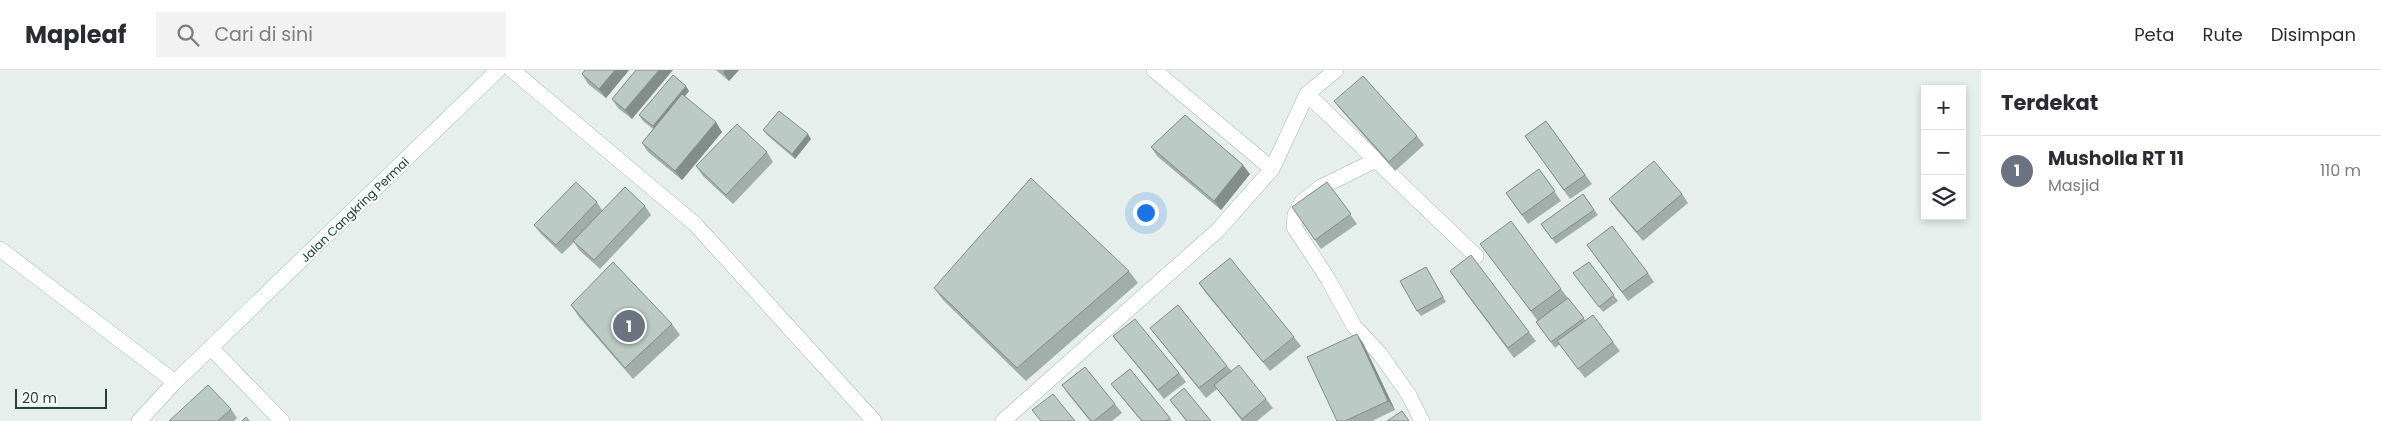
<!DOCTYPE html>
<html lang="id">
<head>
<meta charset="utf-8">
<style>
  :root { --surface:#fff; --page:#f2f2f3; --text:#2b2b33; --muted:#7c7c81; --line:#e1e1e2; --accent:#7c3aed }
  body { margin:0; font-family:Poppins,sans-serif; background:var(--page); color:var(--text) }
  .controls { position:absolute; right:15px; top:15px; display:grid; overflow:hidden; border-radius:0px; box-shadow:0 2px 8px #0003 }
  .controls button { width:45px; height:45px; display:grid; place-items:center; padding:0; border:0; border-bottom:1px solid var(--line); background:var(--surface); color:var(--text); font:25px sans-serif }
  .scale { position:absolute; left:15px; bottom:12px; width:92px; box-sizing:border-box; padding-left:5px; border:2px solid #24423a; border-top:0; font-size:14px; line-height:18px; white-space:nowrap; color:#24423a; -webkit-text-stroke:4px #f7fbf9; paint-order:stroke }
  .you { position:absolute; left:1145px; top:142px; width:18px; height:18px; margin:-12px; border:4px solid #fff; border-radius:50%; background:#1a73e8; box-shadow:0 0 0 8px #1a73e833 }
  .badge { display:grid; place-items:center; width:32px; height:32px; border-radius:50%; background:var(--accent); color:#fff; font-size:16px; font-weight:700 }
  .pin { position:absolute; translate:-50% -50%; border:2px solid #fff; box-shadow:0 1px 5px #0006 }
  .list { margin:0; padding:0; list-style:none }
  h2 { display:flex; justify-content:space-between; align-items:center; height:65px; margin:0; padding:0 20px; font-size:21px }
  h2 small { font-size:16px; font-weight:400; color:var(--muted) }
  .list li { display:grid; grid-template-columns:32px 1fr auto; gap:15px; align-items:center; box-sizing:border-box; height:70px; padding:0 20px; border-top:1px solid var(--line) }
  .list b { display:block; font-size:19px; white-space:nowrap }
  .list p { margin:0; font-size:16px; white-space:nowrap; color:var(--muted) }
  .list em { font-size:16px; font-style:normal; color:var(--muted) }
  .icon { flex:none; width:28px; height:28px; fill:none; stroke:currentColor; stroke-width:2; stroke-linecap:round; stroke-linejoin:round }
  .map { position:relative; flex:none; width:1981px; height:351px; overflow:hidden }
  header { display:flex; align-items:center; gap:30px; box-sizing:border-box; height:70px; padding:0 25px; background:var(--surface); border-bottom:1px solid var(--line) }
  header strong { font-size:24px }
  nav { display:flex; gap:28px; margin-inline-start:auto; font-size:18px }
  .search { width:350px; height:45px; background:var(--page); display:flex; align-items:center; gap:12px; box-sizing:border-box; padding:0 18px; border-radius:0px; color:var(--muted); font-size:19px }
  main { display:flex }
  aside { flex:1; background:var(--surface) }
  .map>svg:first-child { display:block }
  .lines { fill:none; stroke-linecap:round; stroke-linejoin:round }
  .minor-casing { stroke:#a8b8b2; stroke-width:16 }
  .minor { stroke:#fff; stroke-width:15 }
  .wall { fill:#a1aea9 }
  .shaded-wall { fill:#838d89 }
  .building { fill:#bbcac4; stroke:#838d89 }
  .labels { text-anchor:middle; stroke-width:4.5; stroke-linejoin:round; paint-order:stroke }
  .street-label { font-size:12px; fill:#24423a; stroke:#f7fbf9 }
</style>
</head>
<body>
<header>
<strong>Mapleaf</strong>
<div class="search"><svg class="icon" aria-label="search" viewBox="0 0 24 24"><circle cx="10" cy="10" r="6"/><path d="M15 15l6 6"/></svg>Cari di sini</div>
<nav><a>Peta</a><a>Rute</a><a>Disimpan</a></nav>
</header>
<main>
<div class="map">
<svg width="1981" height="351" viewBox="0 0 1981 351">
  <rect width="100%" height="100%" fill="#e6efeb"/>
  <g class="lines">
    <g class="minor-casing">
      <g id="minor">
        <polyline points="512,0 695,154 874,351"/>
        <polyline points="1154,0 1272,99"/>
        <polyline points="1307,24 1476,186"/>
        <polyline points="1376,90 1321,117 1302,132 1295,145 1294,157 1328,209 1354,256 1380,284 1409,325 1422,351"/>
        <polyline points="0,179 175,312"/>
        <polyline points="212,279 282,351"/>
        <polyline points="139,351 175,312 498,0"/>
        <polyline points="1003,351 1218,160 1272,99 1307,24 1336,0"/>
      </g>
    </g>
    <use href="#minor" class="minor"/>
  </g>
  <g class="wall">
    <polygon points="585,0 629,0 606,28 588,14 582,4"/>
    <polygon points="636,0 632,49 618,38 612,29"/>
    <polygon points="716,0 739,0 729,11"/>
    <polygon points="689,21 685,26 722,62 682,110 648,82 642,73 653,59 643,51 639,45"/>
    <polygon points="1334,31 1417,66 1424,75 1395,101 1341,40"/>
    <polygon points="1546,51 1592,114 1570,129 1525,66"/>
    <polygon points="763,60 811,69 795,89 767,65"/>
    <polygon points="1151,77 1250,104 1221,140 1157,86"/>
    <polygon points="767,82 773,92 733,134 703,106 696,96"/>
    <polygon points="1539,99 1561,131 1528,154 1506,123"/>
    <polygon points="1327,112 1357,154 1321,179 1292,137"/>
    <polygon points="1583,124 1598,145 1556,174 1541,154"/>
    <polygon points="1682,124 1688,133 1643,171 1616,139 1609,129"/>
    <polygon points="597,132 602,140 645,136 651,145 600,199 579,180 574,172 562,184 541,164 534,155"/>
    <polygon points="1587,175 1648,203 1654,212 1628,231"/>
    <polygon points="1487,183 1561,219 1585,250 1613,272 1620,281 1585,308 1560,274 1555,278 1536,252 1537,250"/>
    <polygon points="1589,192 1618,231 1603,242 1573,203"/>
    <polygon points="1426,197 1446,232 1421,246 1417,241"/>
    <polygon points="1129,201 1138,213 1026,311 943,230 934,218"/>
    <polygon points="1456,210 1529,262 1536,271 1514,288"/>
    <polygon points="1199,213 1294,267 1301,276 1270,301 1205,222"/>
    <polygon points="571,235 672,254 680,265 633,309 579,247"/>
    <polygon points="1150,258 1227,296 1232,301 1266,329 1273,338 1257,351 1242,351 1217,319 1206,328 1157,267"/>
    <polygon points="1113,266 1179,303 1186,312 1164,329 1120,275"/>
    <polygon points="1363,273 1395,340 1372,351 1337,351"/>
    <polygon points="1111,314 1170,348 1172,351 1141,351 1118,323"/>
    <polygon points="1062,315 1115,334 1122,343 1112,351 1090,351 1068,324"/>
    <polygon points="1170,330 1211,351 1186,351"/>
    <polygon points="231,339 237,348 234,351 169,351"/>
  </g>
  <g class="shaded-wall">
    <polygon points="615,0 629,0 606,28 599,19"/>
    <polygon points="659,0 673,0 632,49 625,40"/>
    <polygon points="725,0 739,0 729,11 723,2"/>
    <polygon points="686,16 689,21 656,62 653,56"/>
    <polygon points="716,52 722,62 682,110 675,101"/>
    <polygon points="808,64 811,69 795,89 792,84"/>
    <polygon points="1243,95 1250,104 1221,140 1214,131"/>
    <polygon points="1357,264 1363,273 1395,340 1388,331"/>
  </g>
  <g class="building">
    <polygon points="585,0 615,0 599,19 582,4"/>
    <polygon points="636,0 659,0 625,40 612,29"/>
    <polygon points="673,5 686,16 653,56 639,45"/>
    <polygon points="1363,6 1417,66 1389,92 1334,31"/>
    <polygon points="682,24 716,52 675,101 642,73"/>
    <polygon points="779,41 808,64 792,84 763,60"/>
    <polygon points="1185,45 1243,95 1214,131 1151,77"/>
    <polygon points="1546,51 1585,105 1564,120 1525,66"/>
    <polygon points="737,54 767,82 726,125 696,96"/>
    <polygon points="1654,91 1682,124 1637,162 1609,129"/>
    <polygon points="1539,99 1555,121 1522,145 1506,123"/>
    <polygon points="1031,108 1129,201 1017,298 934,218"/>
    <polygon points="576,112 597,132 556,175 534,155"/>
    <polygon points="1327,112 1351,144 1315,170 1292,137"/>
    <polygon points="625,117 645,136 594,190 573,171"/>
    <polygon points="1583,124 1594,140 1552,169 1541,154"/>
    <polygon points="1511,151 1561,219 1531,241 1480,174"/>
    <polygon points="1612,156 1648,203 1622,222 1587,175"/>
    <polygon points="1471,185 1529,262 1508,278 1450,201"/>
    <polygon points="1230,188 1294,267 1263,292 1199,213"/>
    <polygon points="613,192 672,254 625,298 571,235"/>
    <polygon points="1589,192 1614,225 1599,237 1573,203"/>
    <polygon points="1426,197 1443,227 1417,241 1400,211"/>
    <polygon points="1568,228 1584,248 1551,272 1536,252"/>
    <polygon points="1178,235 1227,296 1199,318 1150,258"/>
    <polygon points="1593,245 1613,272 1578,299 1557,271"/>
    <polygon points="1135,249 1179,303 1158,320 1113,266"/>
    <polygon points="1357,264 1388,331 1345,351 1337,351 1307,287"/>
    <polygon points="1239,295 1266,329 1242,349 1214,315"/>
    <polygon points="1085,297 1115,334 1094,351 1091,351 1062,315"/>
    <polygon points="1130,299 1170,348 1166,351 1142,351 1111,314"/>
    <polygon points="208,315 231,339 218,351 169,351"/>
    <polygon points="1184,318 1211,351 1187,351 1170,330"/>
    <polygon points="1053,324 1075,351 1041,351 1032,340"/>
    <polygon points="1402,341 1409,351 1387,351"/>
    <polygon points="246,347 249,351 242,351"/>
  </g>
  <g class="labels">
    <g class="street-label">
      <text transform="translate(355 140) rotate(-44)" y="4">Jalan Cangkring Permai</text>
    </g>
  </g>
</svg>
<div class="controls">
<button>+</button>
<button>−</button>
<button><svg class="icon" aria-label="layers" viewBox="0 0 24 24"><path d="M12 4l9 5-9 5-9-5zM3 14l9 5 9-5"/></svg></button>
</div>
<div class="scale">20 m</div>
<div class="you"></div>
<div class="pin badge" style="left:629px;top:256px;background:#6b7280">1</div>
</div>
<aside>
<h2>Terdekat<small></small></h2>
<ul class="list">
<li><span class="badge" style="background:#6b7280">1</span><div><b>Musholla RT 11</b><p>Masjid</p></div><em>110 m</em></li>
</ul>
</aside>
</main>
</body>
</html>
